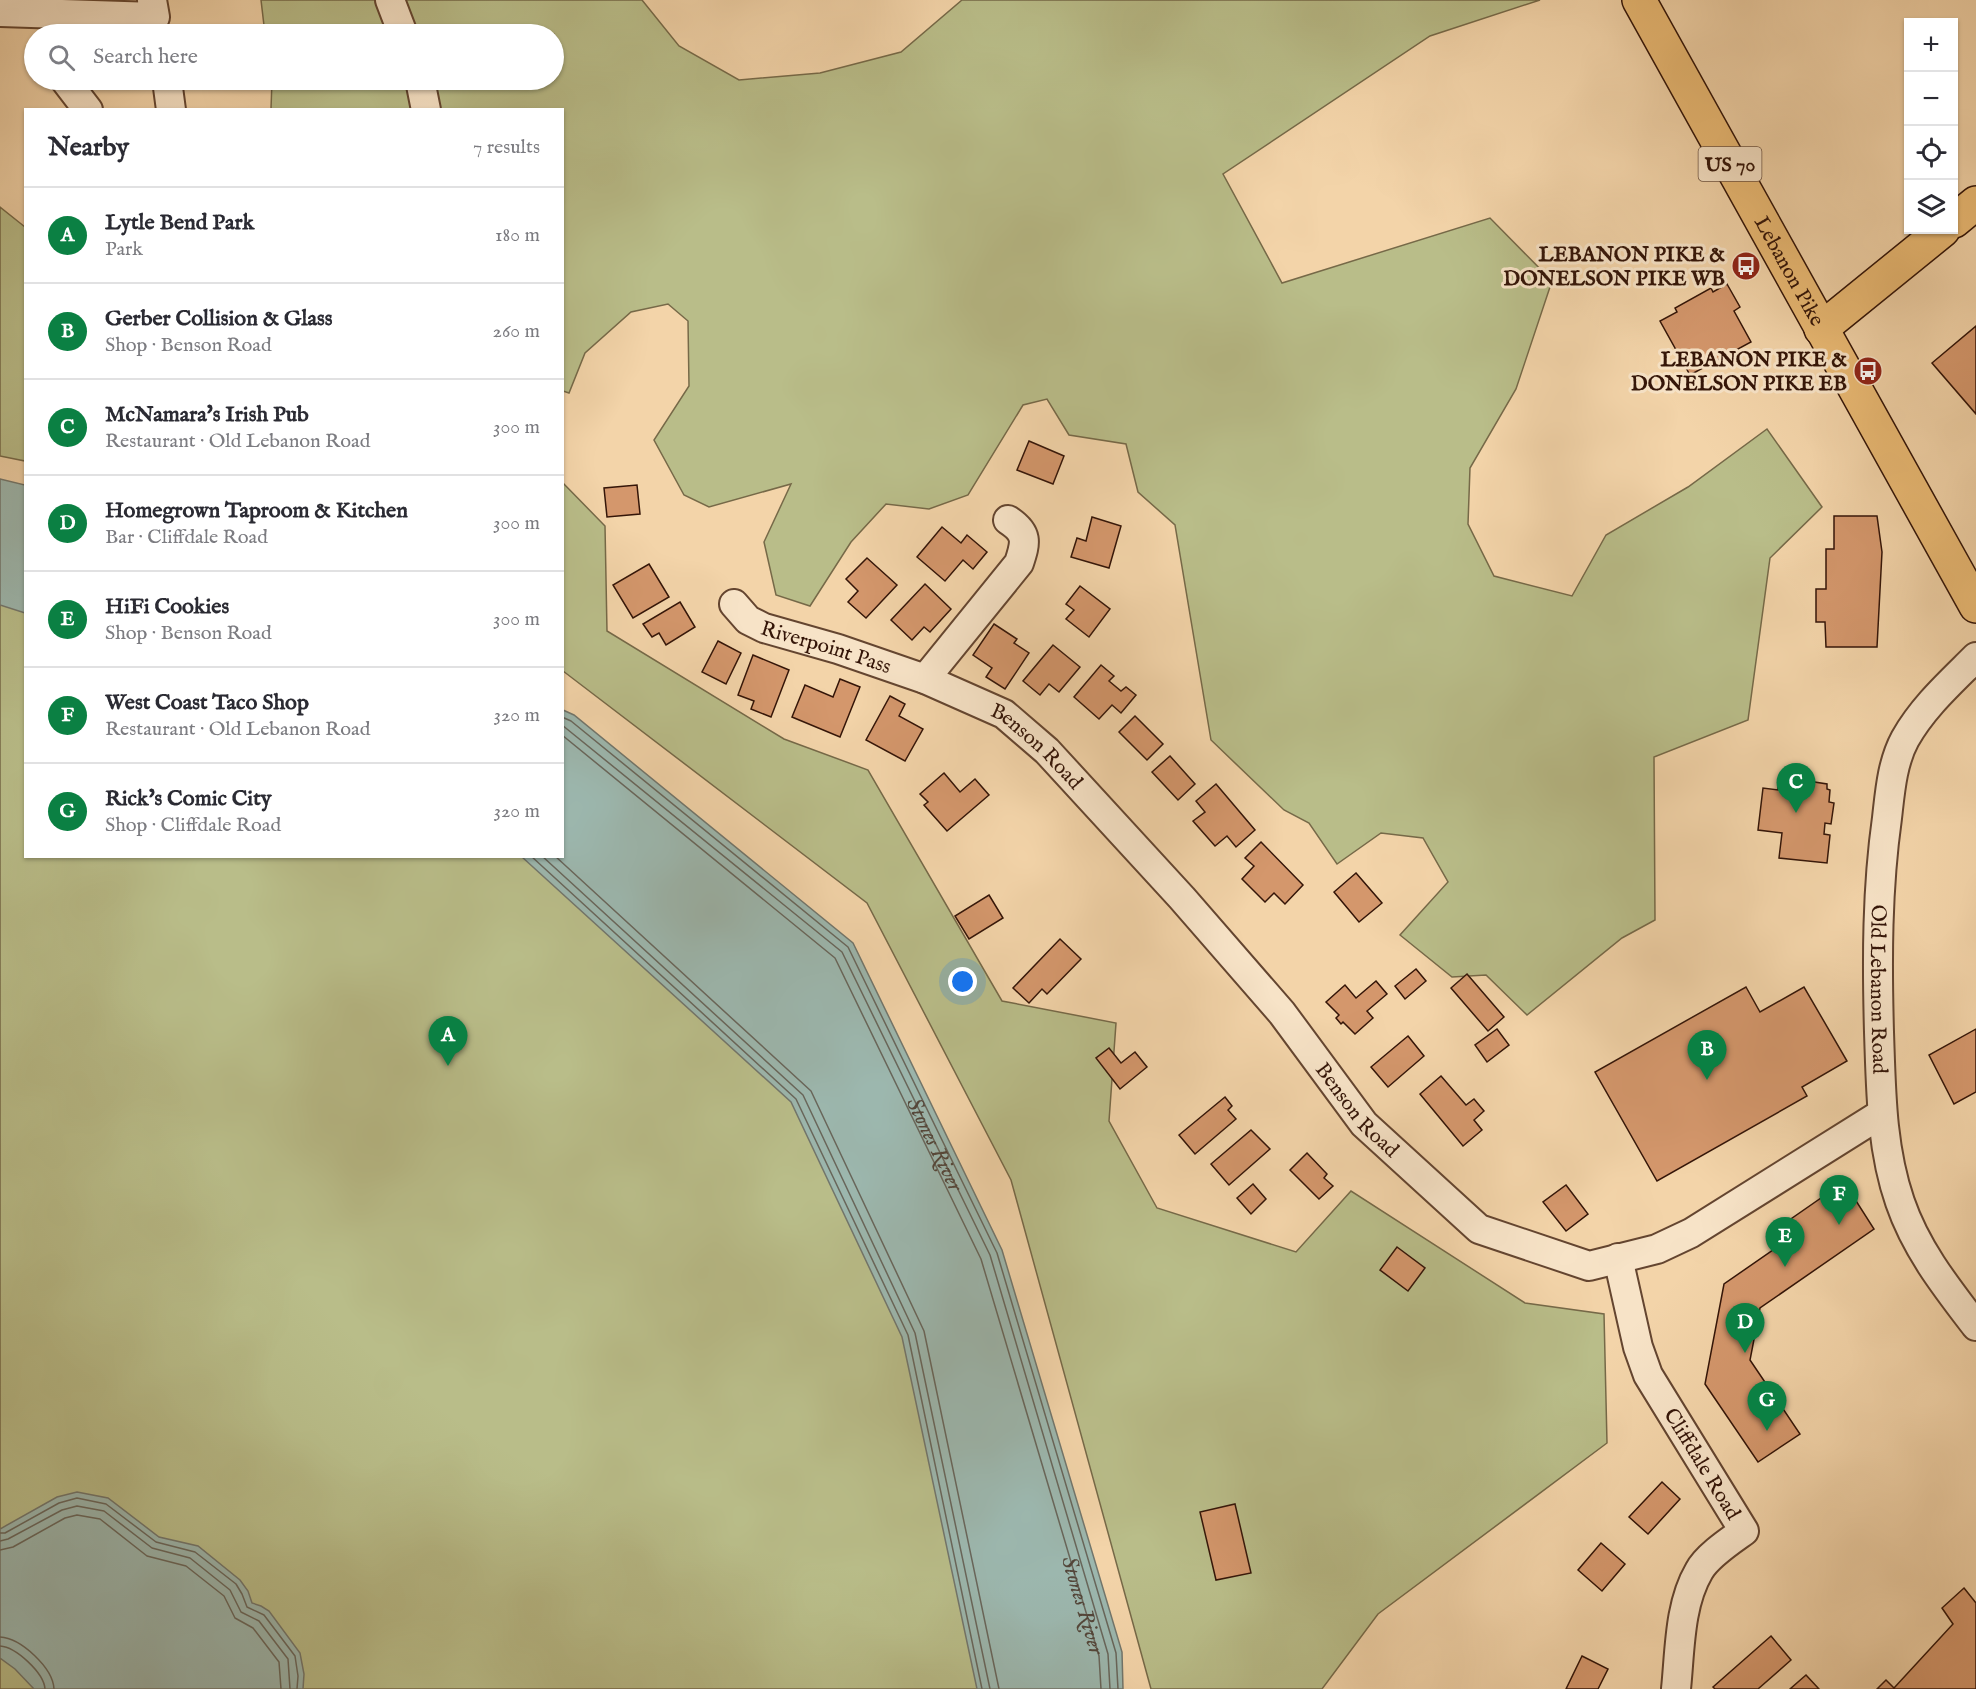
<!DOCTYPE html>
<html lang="en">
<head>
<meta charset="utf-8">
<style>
  :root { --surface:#fff; --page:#f7f7f7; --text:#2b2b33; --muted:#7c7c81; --line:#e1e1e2; --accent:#0b8043 }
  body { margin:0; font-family:"IM FELL English",serif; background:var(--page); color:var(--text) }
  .controls { position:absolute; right:18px; top:18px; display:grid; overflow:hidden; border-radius:0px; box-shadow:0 2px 4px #0004 }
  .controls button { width:54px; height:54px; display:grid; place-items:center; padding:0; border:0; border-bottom:2px solid var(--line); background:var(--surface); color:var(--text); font:30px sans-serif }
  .you { position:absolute; left:963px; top:982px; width:21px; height:21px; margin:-15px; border:4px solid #fff; border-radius:50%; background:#1a73e8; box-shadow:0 0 0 9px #1a73e833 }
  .badge { display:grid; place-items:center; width:39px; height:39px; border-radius:50%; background:var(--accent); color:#fff; font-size:20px; font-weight:700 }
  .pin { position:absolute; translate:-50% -50px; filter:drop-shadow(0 2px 3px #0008) }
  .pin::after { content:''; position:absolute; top:32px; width:21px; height:18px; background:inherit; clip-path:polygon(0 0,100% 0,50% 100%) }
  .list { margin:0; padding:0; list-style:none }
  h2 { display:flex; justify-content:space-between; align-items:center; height:78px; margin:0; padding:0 24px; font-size:26px }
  h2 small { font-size:20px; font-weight:400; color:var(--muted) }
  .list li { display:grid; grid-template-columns:39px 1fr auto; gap:18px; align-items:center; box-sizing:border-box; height:96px; padding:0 24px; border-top:2px solid var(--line) }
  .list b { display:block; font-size:22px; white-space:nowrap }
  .list p { margin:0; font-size:20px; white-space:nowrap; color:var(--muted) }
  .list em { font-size:20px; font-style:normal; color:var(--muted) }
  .icon { flex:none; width:33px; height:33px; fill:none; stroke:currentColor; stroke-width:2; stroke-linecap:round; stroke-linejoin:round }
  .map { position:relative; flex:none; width:1976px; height:1689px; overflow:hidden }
  .search { position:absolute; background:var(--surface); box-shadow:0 2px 4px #0004; left:24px; top:24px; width:540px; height:66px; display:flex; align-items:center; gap:15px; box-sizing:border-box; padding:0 21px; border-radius:33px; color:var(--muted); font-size:22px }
  .panel { position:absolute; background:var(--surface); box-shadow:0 2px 4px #0004; left:24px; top:108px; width:540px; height:750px; border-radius:0px }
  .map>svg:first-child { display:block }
  .green { fill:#b9bd89; stroke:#766948; stroke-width:1.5 }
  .water { fill:#9cb7ae; stroke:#72766c; stroke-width:1.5 }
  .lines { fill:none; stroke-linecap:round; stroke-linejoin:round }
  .shore { stroke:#68665b; stroke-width:1.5 }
  .building { fill:#d4976c; stroke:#341508; stroke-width:1.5 }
  .minor-casing { stroke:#644530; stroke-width:32 }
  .major-casing { stroke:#341508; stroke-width:36 }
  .minor { stroke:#f7e3c7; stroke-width:28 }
  .major { stroke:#eaba74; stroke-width:33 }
  .labels { text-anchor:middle; stroke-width:6; stroke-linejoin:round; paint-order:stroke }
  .shield { fill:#f7e3c7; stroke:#6e5341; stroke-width:1.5 }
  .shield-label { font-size:20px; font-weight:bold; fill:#341508 }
  .poi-label { font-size:21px; font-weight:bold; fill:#341508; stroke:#f7e3c7; text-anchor:end }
  .street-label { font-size:21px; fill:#341508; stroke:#f7e3c7 }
  .water-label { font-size:22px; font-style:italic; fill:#53463a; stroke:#f7e3c7 }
</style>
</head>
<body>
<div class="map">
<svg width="1976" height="1689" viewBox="0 0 1976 1689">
  <rect width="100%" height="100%" fill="#f3d4a9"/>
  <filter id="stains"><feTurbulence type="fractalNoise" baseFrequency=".00333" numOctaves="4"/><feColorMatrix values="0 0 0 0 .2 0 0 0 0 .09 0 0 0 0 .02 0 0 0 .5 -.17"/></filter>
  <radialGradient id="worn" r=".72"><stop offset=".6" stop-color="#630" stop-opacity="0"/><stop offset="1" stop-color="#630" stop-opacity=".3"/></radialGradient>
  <g class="green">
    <polygon points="261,0 642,0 679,46 739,80 820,73 901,52 962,0 1540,0 1430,36 1223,174 1282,283 1490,218 1552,281 1516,389 1470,468 1468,524 1494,576 1572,596 1606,535 1688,487 1767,429 1822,507 1770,558 1748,720 1654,757 1655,920 1622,938 1527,1015 1486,975 1452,977 1400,935 1448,882 1423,838 1381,833 1337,864 1309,823 1284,810 1211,740 1175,525 1138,492 1126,444 1069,435 1047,399 1023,405 968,495 929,509 886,504 851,542 810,606 776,595 764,542 791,484 709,507 684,495 654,440 689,386 688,321 668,304 631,312 585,353 569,393 563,391 562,110 271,109 272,80 554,80 554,34 265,34"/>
    <polygon points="0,207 25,227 25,461 0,456"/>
    <polygon points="562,482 605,526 607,631 784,739 868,770 1002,1001 1116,1023 1109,1121 1157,1208 1296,1252 1351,1191 1525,1303 1604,1314 1607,1443 1378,1614 1322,1689 1151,1689 1011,1180 867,903 563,671"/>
    <polygon points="0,490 25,497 26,856 562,856 830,941 1094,1689 0,1689"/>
  </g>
  <g class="water">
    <polygon points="0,479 25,485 25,613 0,605"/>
    <polygon points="563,710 574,715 853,943 1002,1250 1122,1652 1123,1689 977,1689 902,1337 791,1102 522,857 562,856"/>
    <polygon points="77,1492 108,1498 159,1537 198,1546 240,1580 248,1591 252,1603 261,1606 269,1611 300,1653 304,1674 303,1689 34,1689 15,1669 0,1658 0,1529 57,1497"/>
  </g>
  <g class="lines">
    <g class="shore">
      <polyline points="562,717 571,721 848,947 997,1253 1116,1653 1118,1689"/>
      <path id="s1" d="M562 725 842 952 990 1255 1108 1654 1110 1689"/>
      <path id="s2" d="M562 735 835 958 981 1259 1099 1656 1101 1689"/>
      <polyline points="531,856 796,1099 908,1335 982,1689"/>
      <polyline points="542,856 803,1095 915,1333 990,1689"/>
      <polyline points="555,856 811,1091 924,1331 999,1689"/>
      <polyline points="0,1533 5,1533 59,1503 77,1498 106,1504 156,1542 195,1552 236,1584 242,1594 247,1607 264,1615 295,1656 298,1676 297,1689"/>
      <polyline points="0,1541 8,1539 62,1510 77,1506 104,1511 152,1548 190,1558 230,1590 241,1612 259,1621 288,1659 290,1689"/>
      <polyline points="0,1550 13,1547 65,1518 77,1515 100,1519 147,1556 186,1566 224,1596 235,1618 253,1628 279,1662 281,1689"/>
      <path d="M0 1637C21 1638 53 1668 54 1689"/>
      <path d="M0 1646C16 1647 44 1673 45 1689"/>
    </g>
  </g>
  <g class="building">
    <polygon points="1727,284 1740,307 1734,311 1751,342 1690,375 1660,321 1677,312 1675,308 1711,288 1713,292"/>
    <polygon points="1976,326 1976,414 1932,363"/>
    <polygon points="1029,441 1064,456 1053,484 1017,470"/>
    <polygon points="637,485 640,514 607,517 604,488"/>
    <polygon points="1834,516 1877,516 1882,552 1877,647 1826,647 1825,622 1816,622 1816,589 1826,589 1826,549 1834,549"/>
    <polygon points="1092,517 1121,526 1109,568 1071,557 1077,538 1086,541"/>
    <polygon points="942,527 961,543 967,535 987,552 973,569 963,560 945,581 917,557"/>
    <polygon points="867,558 897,585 866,618 848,602 858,591 846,579"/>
    <polygon points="649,564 669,597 633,618 613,585"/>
    <polygon points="925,584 951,609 930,632 924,627 912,640 891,620"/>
    <polygon points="1080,586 1110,609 1089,637 1066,619 1074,610 1066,604"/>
    <polygon points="680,602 695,627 666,645 659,633 652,637 643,624"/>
    <polygon points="994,624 1017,639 1014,643 1029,653 1005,689 986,677 992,668 973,655"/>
    <polygon points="718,641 741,653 726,684 702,672"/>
    <polygon points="1053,645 1080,667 1059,692 1049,684 1040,695 1023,681"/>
    <polygon points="753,655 789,670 771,717 751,709 754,701 738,695"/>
    <polygon points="1101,665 1114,676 1109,681 1121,691 1126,687 1136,695 1121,713 1112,705 1099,719 1074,697"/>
    <polygon points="840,679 860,687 840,737 792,717 805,685 833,697"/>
    <polygon points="890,696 905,704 899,716 923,729 905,761 866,740"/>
    <polygon points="1135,716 1163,744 1147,760 1119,732"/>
    <polygon points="1170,756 1195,784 1178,800 1152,772"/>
    <polygon points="944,773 960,792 975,779 989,795 947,831 924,805 928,802 920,794"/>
    <polygon points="1808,781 1827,784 1827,789 1830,790 1829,802 1834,803 1831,824 1825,823 1824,834 1830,835 1827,863 1779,858 1782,833 1758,830 1763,788 1778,790 1778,787 1788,788 1788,786 1807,788"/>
    <polygon points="1216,784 1255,830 1236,847 1227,836 1215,846 1193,821 1205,812 1196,801"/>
    <polygon points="1261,842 1303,885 1285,904 1274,893 1265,902 1242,879 1254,866 1245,858"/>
    <polygon points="1356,873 1382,903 1359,922 1334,892"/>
    <polygon points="989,895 1003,918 969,939 955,916"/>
    <polygon points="1060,939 1081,959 1047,994 1042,989 1029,1003 1013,988"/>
    <polygon points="1416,969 1426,981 1405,999 1395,986"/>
    <polygon points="1467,974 1504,1017 1488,1031 1451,988"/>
    <polygon points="1376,981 1387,994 1367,1011 1373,1018 1355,1034 1343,1022 1341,1024 1336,1018 1339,1015 1326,1002 1345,985 1356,998"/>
    <polygon points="1746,987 1760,1012 1804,987 1847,1061 1802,1087 1807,1096 1657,1181 1595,1072"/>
    <polygon points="1497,1029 1509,1045 1487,1062 1475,1045"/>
    <polygon points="1976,1029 1976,1092 1954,1104 1929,1055"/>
    <polygon points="1408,1036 1424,1056 1388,1087 1371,1067"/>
    <polygon points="1109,1048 1121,1063 1135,1052 1147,1067 1120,1089 1096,1058"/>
    <polygon points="1441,1076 1466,1105 1474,1099 1484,1111 1474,1120 1482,1130 1463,1146 1420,1094"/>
    <polygon points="1225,1097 1232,1106 1228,1110 1236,1119 1195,1154 1179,1135"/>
    <polygon points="1251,1130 1270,1149 1229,1185 1211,1164"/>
    <polygon points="1307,1153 1327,1174 1324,1178 1333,1186 1319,1199 1290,1170"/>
    <polygon points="1844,1182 1874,1229 1760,1308 1750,1360 1800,1434 1758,1462 1705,1384 1724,1284 1780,1245 1772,1232"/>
    <polygon points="1253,1184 1266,1199 1251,1214 1237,1198"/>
    <polygon points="1566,1185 1588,1214 1566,1231 1543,1202"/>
    <polygon points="1397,1247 1425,1268 1408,1291 1380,1270"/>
    <polygon points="1662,1482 1680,1499 1648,1534 1629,1517"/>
    <polygon points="1235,1504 1251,1573 1216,1580 1200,1512"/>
    <polygon points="1601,1543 1625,1564 1602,1591 1578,1570"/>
    <polygon points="1964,1588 1976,1603 1976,1689 1877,1689 1886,1680 1894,1688 1953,1624 1942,1608"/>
    <polygon points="1771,1636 1791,1660 1758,1689 1715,1689 1713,1687"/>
    <polygon points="1582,1656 1608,1669 1598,1689 1566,1689"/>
    <polygon points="1806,1675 1819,1689 1790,1689"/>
  </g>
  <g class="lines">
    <g class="minor-casing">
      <g id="minor">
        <polyline points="390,0 403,34"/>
        <polyline points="0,12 155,17 152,0"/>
        <polyline points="65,80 88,110"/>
        <polyline points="167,80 171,110"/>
        <polyline points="420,80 426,110"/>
        <path id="s3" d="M734 604 748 620 764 628 838 649 925 679 1004 714 1047 751 1182 898 1282 1013 1364 1124 1479 1229 1589 1266 1657 1249 1691 1233 1881 1114"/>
        <path id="s4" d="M1976 657C1950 683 1923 707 1905 739 1892 763 1890 792 1887 818 1877 889 1877 960 1879 1032 1881 1089 1881 1147 1900 1202 1916 1249 1946 1287 1976 1326"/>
        <path d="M925 679 1019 563C1026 542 1028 533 1008 520"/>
        <path id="s5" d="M1618 1258 1638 1347 1648 1375 1744 1531C1730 1541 1707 1556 1699 1571 1679 1605 1680 1651 1676 1689"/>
      </g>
    </g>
    <g class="major-casing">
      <g id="major">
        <path id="s6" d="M1639 0 1976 606"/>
        <polyline points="1954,221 1976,203"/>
        <polyline points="1821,329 1943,230"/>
      </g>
    </g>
    <use href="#minor" class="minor"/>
    <use href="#major" class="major"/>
  </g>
  <defs>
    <g id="bus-disc" transform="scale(1.5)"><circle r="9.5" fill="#8f2418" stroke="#f7e3c7"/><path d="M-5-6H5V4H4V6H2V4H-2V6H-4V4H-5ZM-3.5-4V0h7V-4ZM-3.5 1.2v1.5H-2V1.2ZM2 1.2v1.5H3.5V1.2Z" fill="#fff"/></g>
  </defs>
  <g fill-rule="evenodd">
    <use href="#bus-disc" x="1746" y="266"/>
    <use href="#bus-disc" x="1868" y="371"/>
  </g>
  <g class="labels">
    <rect class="shield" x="1698.5" y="147" width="63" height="34" rx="4.5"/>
    <g class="shield-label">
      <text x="1730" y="171">US 70</text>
    </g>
    <g class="poi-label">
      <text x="1725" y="261">LEBANON PIKE &amp;<tspan x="1725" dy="24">DONELSON PIKE WB</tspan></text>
      <text x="1847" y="366">LEBANON PIKE &amp;<tspan x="1847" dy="24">DONELSON PIKE EB</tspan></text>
    </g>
    <g class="street-label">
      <text dy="7" stroke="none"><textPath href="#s6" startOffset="310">Lebanon Pike</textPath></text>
      <text dy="7" stroke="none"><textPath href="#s3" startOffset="104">Riverpoint Pass</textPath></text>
      <text dy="7" stroke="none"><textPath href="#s3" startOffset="340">Benson Road</textPath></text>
      <text dy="7" stroke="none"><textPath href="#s4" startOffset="362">Old Lebanon Road</textPath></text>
      <text dy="7" stroke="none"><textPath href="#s3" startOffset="826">Benson Road</textPath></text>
      <text dy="7" stroke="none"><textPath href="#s5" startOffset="225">Cliffdale Road</textPath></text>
    </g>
    <g class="water-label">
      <text dy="8" stroke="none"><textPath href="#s1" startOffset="574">Stones River</textPath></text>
      <text dy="8" stroke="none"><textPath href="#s2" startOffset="1048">Stones River</textPath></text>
    </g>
  </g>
  <rect width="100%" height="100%" filter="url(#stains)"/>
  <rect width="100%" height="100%" fill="url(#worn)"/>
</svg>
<div class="controls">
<button>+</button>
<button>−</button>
<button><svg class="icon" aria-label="locate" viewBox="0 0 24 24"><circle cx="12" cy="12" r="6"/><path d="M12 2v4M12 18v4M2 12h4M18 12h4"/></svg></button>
<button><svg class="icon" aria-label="layers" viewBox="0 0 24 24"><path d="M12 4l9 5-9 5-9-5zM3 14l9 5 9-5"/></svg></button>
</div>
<div class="you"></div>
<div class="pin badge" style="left:448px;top:1066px">A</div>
<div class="pin badge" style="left:1707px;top:1080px">B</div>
<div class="pin badge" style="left:1796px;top:813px">C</div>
<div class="pin badge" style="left:1745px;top:1353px">D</div>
<div class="pin badge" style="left:1785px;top:1267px">E</div>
<div class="pin badge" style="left:1839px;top:1225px">F</div>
<div class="pin badge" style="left:1767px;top:1431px">G</div>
<div class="search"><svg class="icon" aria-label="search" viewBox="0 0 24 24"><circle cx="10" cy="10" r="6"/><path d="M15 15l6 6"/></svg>Search here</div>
<section class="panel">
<h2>Nearby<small>7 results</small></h2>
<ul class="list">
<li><span class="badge">A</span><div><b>Lytle Bend Park</b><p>Park</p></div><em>180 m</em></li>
<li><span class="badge">B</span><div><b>Gerber Collision &amp; Glass</b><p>Shop · Benson Road</p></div><em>260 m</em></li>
<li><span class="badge">C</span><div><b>McNamara's Irish Pub</b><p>Restaurant · Old Lebanon Road</p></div><em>300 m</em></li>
<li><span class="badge">D</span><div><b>Homegrown Taproom &amp; Kitchen</b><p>Bar · Cliffdale Road</p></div><em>300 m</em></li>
<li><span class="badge">E</span><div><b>HiFi Cookies</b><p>Shop · Benson Road</p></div><em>300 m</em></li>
<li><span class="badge">F</span><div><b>West Coast Taco Shop</b><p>Restaurant · Old Lebanon Road</p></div><em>320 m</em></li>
<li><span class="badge">G</span><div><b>Rick's Comic City</b><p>Shop · Cliffdale Road</p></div><em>320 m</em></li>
</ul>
</section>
</div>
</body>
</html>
